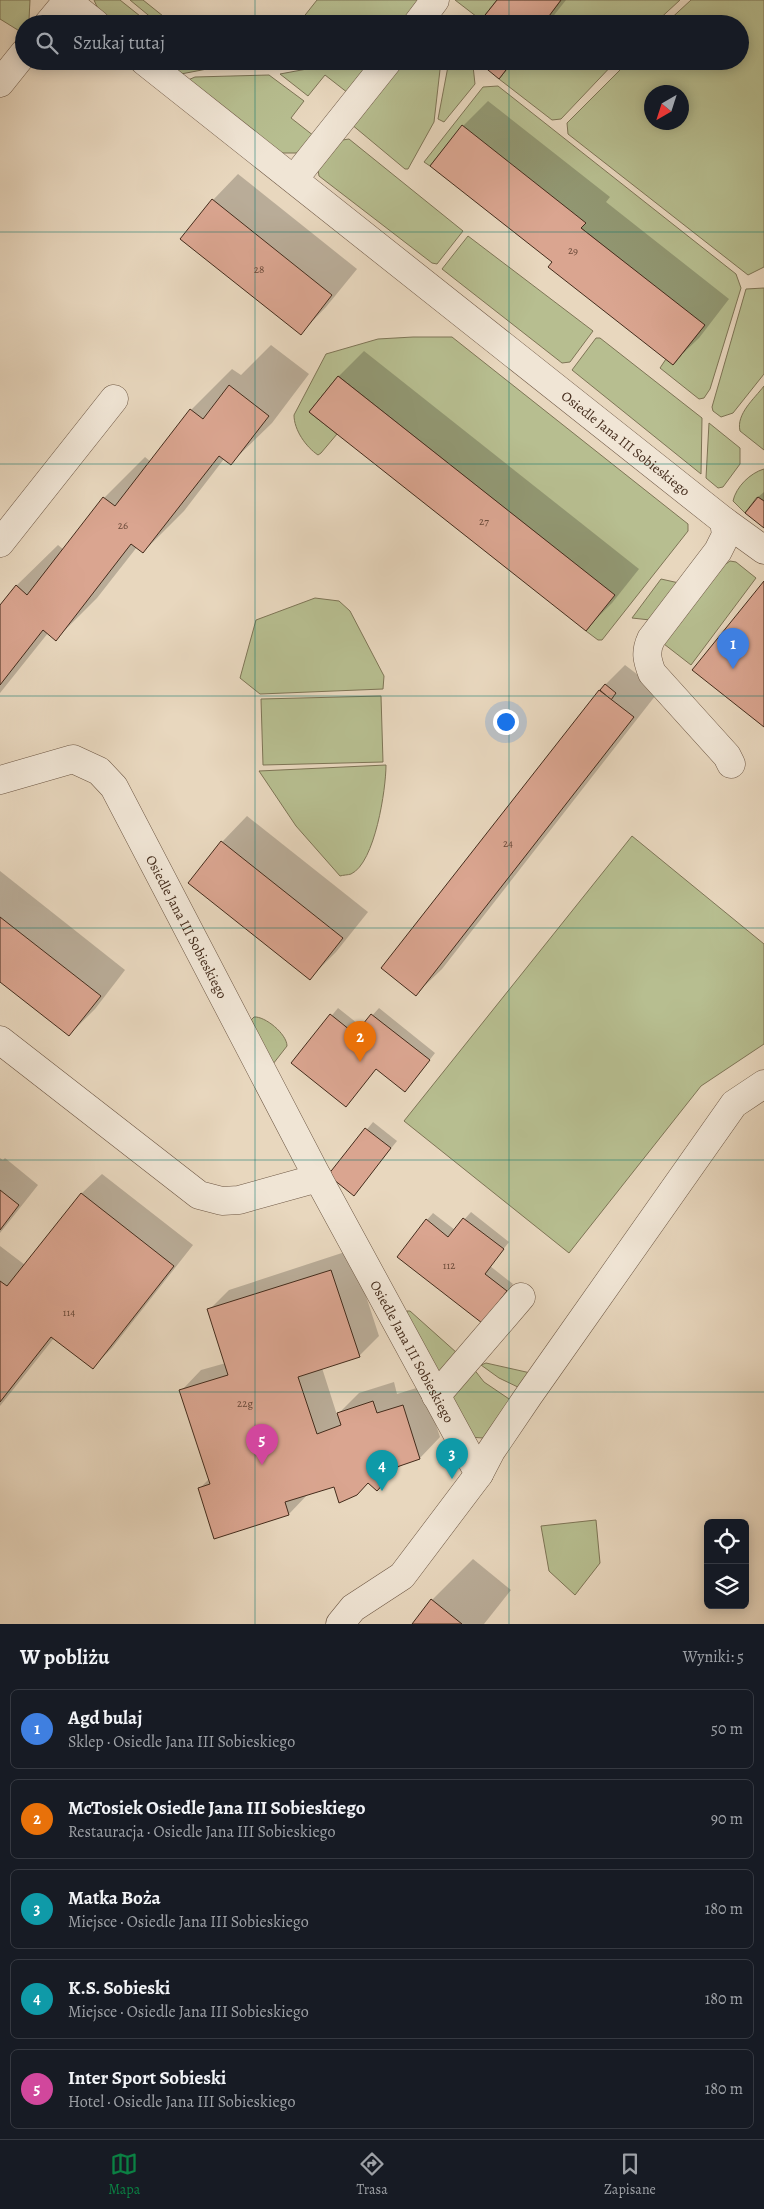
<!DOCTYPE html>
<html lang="pl">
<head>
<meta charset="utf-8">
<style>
  :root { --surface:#171b24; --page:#242831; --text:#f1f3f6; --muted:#9ea1a6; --line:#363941; --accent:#0b8043 }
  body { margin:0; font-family:Alegreya,serif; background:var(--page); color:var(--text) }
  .controls { position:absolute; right:15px; bottom:15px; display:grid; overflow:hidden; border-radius:8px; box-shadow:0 2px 12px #0003 }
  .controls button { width:45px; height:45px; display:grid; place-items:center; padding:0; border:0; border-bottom:1px solid var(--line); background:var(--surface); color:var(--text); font:25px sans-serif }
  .compass { position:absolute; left:644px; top:85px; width:45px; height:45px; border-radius:50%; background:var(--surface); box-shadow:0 2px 12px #0003; rotate:219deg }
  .you { position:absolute; left:505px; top:721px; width:18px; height:18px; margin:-12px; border:4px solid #fff; border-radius:50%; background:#1a73e8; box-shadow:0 0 0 8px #1a73e833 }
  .badge { display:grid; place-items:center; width:32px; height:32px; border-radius:50%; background:var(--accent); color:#fff; font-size:16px; font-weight:700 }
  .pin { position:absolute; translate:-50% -41px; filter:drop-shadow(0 1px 2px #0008) }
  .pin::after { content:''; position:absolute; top:26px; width:18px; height:15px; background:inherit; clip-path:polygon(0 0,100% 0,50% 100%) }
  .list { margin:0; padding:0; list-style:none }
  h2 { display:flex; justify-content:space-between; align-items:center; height:65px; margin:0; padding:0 20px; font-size:21px }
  h2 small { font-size:16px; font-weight:400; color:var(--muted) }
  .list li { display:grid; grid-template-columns:32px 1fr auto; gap:15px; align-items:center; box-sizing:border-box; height:80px; margin:0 10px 10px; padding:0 10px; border:1px solid var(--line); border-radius:8px }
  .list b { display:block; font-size:19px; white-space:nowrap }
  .list p { margin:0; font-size:16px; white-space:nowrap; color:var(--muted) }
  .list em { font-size:16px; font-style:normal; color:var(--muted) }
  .icon { flex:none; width:28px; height:28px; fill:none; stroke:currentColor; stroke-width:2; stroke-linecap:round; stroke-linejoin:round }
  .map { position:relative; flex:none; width:764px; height:1624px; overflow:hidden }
  .search { position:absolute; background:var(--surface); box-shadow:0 2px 12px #0003; left:15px; right:15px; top:15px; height:55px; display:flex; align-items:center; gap:12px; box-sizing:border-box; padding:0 18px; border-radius:28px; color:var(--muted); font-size:19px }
  .sheet { height:515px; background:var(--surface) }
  nav { display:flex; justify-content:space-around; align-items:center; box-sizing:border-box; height:70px; border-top:1px solid var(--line); background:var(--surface); font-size:14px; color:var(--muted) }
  nav a { display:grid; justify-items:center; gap:2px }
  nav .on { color:var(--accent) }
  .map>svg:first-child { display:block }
  .green { fill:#b7be90; stroke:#7e7556; fill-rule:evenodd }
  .shadow { fill:#0003 }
  .building { fill:#daa590; stroke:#442c1c }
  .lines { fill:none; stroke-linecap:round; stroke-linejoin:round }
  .minor-casing { stroke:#6d5744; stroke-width:29 }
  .minor { stroke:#f0e5d5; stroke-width:28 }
  .grid { fill:none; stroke:#0f766e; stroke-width:1; stroke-opacity:0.55 }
  .labels { text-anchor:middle; stroke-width:4; stroke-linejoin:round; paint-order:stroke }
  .number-label { font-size:11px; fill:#6a4a39 }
  .street-label { font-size:14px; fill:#442c1c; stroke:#f0e5d5 }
</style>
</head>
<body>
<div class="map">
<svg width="764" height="1624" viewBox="0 0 764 1624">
  <rect width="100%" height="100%" fill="#e8d7be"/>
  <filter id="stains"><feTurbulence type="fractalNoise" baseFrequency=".004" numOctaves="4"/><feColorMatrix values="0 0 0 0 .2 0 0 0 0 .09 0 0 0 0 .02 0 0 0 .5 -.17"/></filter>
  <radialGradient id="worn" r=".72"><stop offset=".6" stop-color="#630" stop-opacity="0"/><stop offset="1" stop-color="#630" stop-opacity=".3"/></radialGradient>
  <g class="green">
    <polygon points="0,0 30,0 29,20 24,24 21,32 0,19"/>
    <path d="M94 0H120L150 24C126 24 105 28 94 0Z"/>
    <polygon points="130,0 143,0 173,24 159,24"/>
    <polygon points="317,0 422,0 403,24 298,24"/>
    <polygon points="455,0 497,0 481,20"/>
    <polygon points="561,0 680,0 654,24 543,24"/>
    <path d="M691 0H764V267L748 275 568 134 567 123 629 61H740V24H665ZM652 92H682V122H652Z"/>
    <polygon points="165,61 198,61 207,69 181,74"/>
    <polygon points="268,61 312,61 271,68 266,64"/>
    <polygon points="350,61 373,61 348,93 325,75 308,96 280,74"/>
    <polygon points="399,61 441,61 434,122 408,169 405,169 351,124"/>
    <polygon points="449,61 469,62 473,66 475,84 444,122 438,119"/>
    <polygon points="513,61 616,61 561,119 552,120 499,79"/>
    <polygon points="269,75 304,101 291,118 314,136 298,153 282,153 188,80 195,77"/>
    <polygon points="498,86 736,274 741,288 710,389 704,398 699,399 660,368 666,359 674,364 704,326 581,228 585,223 462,126 430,166 424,162 483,87"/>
    <polygon points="349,139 463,231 437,264 432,263 319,176 317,164 336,141"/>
    <polygon points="468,236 593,331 570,362 562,363 442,269"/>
    <polygon points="764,288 764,374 733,413 721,417 713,411 712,407 746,289"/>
    <path d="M413 337H452L688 524V531L602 640H598L586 631 614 595 338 376 309 412 337 434 321 453 318 455C306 447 294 430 294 415L326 354 378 339Z"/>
    <polygon points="596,338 600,338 702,418 701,474 572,370"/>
    <path d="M764 386V450L740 431C736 414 754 399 764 386Z"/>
    <polygon points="709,423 740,448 740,464 723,487 718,488 706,478"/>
    <path d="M764 469V501L757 497 745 513 733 501C736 487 750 473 764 469Z"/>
    <polygon points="730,561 736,562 756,578 691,665 664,644 723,566"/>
    <polygon points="661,579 679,583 650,620 632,618"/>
    <polygon points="315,598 339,601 350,611 384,676 383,689 260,694 240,678 256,620"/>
    <polygon points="381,696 383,762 263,765 261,699"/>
    <path d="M386 765C386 789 375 863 351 874 348 875 343 875 340 876L296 826 259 771Z"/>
    <polygon points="632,836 764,944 764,1044 701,1086 569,1253 404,1121"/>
    <path d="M254 1017C265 1016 287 1034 287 1046L273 1064 251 1020Z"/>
    <polygon points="407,1311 410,1311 457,1353 435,1378 406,1316"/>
    <polygon points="486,1363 535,1374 524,1390 499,1378 481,1365"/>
    <polygon points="473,1368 484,1382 515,1403 493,1435 483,1438 469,1437 451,1394"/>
    <polygon points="596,1520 600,1563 575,1595 549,1571 541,1526"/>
  </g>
  <g class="shadow">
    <polygon points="497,0 566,0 547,24 479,24"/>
    <polygon points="479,61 515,61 499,77"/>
    <polygon points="488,101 610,197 606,202 729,299 699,338 673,363 554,262 463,126"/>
    <polygon points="238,174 357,269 326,307 301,333 213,200"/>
    <polygon points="271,345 309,374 272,423 230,464 224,459 184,511 143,552 137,547 97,598 56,639 48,633 0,693 0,607 16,586 58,545 64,550 104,498 145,457 151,462 191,410 232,369 241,375"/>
    <polygon points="364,351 639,569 612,603 586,629 338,377"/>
    <polygon points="764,492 764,526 758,497"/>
    <polygon points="625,665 659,691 442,969 416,994 383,968 600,690"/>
    <polygon points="247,816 368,912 336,952 310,978 222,842"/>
    <polygon points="0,871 125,970 95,1009 69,1035 0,980"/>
    <polygon points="338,1008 362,1027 379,1008 435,1053 411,1084 377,1068 346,1105 293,1063"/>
    <polygon points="373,1122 397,1141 354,1194 330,1175"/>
    <polygon points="0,1158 3,1160 5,1158 38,1185 0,1233"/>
    <polygon points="102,1174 193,1245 112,1348 92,1368 54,1338 0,1406 0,1246 25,1265 81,1194"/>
    <polygon points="471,1212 509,1242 490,1266 513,1284 489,1314 427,1220 433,1213 455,1230"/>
    <polygon points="351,1250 379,1336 359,1356 322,1368 337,1415 359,1393 394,1382 397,1394 423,1386 440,1437 420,1458 402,1464 377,1489 369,1482 334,1485 309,1493 289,1514 215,1537 199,1489 209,1479 181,1391 201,1370 226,1363 209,1310 229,1290"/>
    <polygon points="473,1559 511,1590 484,1624 414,1624 432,1600"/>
  </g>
  <g class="building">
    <polygon points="497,0 561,0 543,24 478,24"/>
    <polygon points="477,61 513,61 499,79"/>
    <polygon points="462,125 586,223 581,228 705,325 673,365 548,267 552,262 430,166"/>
    <polygon points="212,199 332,295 301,335 180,239"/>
    <polygon points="338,376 615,595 586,631 309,412"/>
    <polygon points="229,385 269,416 231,465 219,456 143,553 131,544 56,641 43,630 0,685 0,605 16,585 27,595 103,497 115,506 190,409 203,419"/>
    <polygon points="758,497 764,501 764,528 745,513"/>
    <polygon points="764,581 764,727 692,670"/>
    <polygon points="605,684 616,693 611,700 600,690"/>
    <polygon points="599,690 634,717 416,996 381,968"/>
    <polygon points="221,841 343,938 310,980 188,883"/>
    <polygon points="0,917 101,996 69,1036 0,982"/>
    <polygon points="330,1014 355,1034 371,1014 430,1060 405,1092 376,1069 346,1107 291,1063"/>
    <polygon points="365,1128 391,1148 354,1196 328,1175"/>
    <polygon points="0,1190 19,1205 0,1230"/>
    <polygon points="81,1193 174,1266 93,1369 51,1337 0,1402 0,1281 7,1286"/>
    <polygon points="463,1218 504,1249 485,1274 507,1291 482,1323 397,1257 426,1219 448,1237"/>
    <polygon points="331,1270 360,1357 298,1377 317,1434 341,1425 337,1413 373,1401 377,1413 403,1405 420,1459 391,1469 394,1472 377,1491 368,1483 357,1495 339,1503 334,1487 285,1502 289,1515 214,1539 198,1488 210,1484 179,1390 228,1375 207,1309"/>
    <polygon points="431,1599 462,1624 412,1624"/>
  </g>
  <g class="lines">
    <g class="minor-casing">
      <g id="minor">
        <polyline points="66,0 96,24"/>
        <polyline points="48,24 67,1"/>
        <polyline points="417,24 435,0"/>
        <path id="s1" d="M144 61 724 521 726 535 718 551 651 639C645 652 647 660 652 673L727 756 731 764"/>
        <polyline points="0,83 24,53"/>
        <polyline points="294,179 388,61"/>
        <polyline points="724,521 764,550"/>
        <polyline points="0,543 114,399"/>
        <path id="s2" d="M0 780 73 759 99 771 114 787 318 1178 479 1474 402 1576 353 1608 340 1624"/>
        <polyline points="0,1040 199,1195 222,1201 239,1200 318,1178"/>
        <polyline points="436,1396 521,1297"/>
        <polyline points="479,1474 491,1451 529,1395 734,1104 764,1084"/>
      </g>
    </g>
    <use href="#minor" class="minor"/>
  </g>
  <path class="grid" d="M255 0V24M509 0V24M255 61V1624M509 61V1624M0 232H764M0 464H764M0 696H764M0 928H764M0 1160H764M0 1392H764"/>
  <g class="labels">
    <g class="number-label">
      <text x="573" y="254">29</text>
      <text x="259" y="273">28</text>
      <text x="484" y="525">27</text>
      <text x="123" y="529">26</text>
      <text x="508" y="847">24</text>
      <text x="449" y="1269">112</text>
      <text x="69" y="1316">114</text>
      <text x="245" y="1407">22g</text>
    </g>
    <g class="street-label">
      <text dy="5" stroke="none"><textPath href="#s1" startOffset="615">Osiedle Jana III Sobieskiego</textPath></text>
      <text dy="5" stroke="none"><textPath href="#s2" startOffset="284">Osiedle Jana III Sobieskiego</textPath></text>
      <text dy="5" stroke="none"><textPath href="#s2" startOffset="765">Osiedle Jana III Sobieskiego</textPath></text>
    </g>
  </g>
  <rect width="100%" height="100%" filter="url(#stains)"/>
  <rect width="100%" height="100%" fill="url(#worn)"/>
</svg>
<div class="controls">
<button><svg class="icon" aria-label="locate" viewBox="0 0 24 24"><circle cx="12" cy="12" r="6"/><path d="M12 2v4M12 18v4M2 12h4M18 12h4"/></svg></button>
<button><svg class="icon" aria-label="layers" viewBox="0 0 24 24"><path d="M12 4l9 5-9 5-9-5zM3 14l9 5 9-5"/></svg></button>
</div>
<svg class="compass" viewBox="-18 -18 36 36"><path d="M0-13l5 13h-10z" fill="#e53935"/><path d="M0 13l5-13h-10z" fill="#9ea1a6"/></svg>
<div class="you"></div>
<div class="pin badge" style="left:733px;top:669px;background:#3f7fe0">1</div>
<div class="pin badge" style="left:360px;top:1062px;background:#e8710a">2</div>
<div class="pin badge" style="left:452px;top:1479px;background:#0f9aa8">3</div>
<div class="pin badge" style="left:382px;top:1491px;background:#0f9aa8">4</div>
<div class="pin badge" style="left:262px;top:1465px;background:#d1479c">5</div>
<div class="search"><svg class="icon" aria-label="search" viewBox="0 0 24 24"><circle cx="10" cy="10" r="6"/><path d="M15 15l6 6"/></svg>Szukaj tutaj</div>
</div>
<section class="sheet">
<h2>W pobliżu<small>Wyniki: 5</small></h2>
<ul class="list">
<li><span class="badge" style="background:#3f7fe0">1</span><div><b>Agd bulaj</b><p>Sklep · Osiedle Jana III Sobieskiego</p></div><em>50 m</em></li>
<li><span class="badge" style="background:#e8710a">2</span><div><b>McTosiek Osiedle Jana III Sobieskiego</b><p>Restauracja · Osiedle Jana III Sobieskiego</p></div><em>90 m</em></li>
<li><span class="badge" style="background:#0f9aa8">3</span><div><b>Matka Boża</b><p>Miejsce · Osiedle Jana III Sobieskiego</p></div><em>180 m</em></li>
<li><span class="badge" style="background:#0f9aa8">4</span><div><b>K.S. Sobieski</b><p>Miejsce · Osiedle Jana III Sobieskiego</p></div><em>180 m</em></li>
<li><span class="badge" style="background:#d1479c">5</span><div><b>Inter Sport Sobieski</b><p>Hotel · Osiedle Jana III Sobieskiego</p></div><em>180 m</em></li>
</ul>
</section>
<nav>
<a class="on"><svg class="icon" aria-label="map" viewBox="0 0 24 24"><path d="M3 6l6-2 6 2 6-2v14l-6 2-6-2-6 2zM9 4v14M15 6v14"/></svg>Mapa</a>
<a><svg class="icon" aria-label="directions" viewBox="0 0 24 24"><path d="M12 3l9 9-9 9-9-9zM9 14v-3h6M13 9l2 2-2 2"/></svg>Trasa</a>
<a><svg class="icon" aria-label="saved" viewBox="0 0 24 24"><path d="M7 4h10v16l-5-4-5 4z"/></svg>Zapisane</a>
</nav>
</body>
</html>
